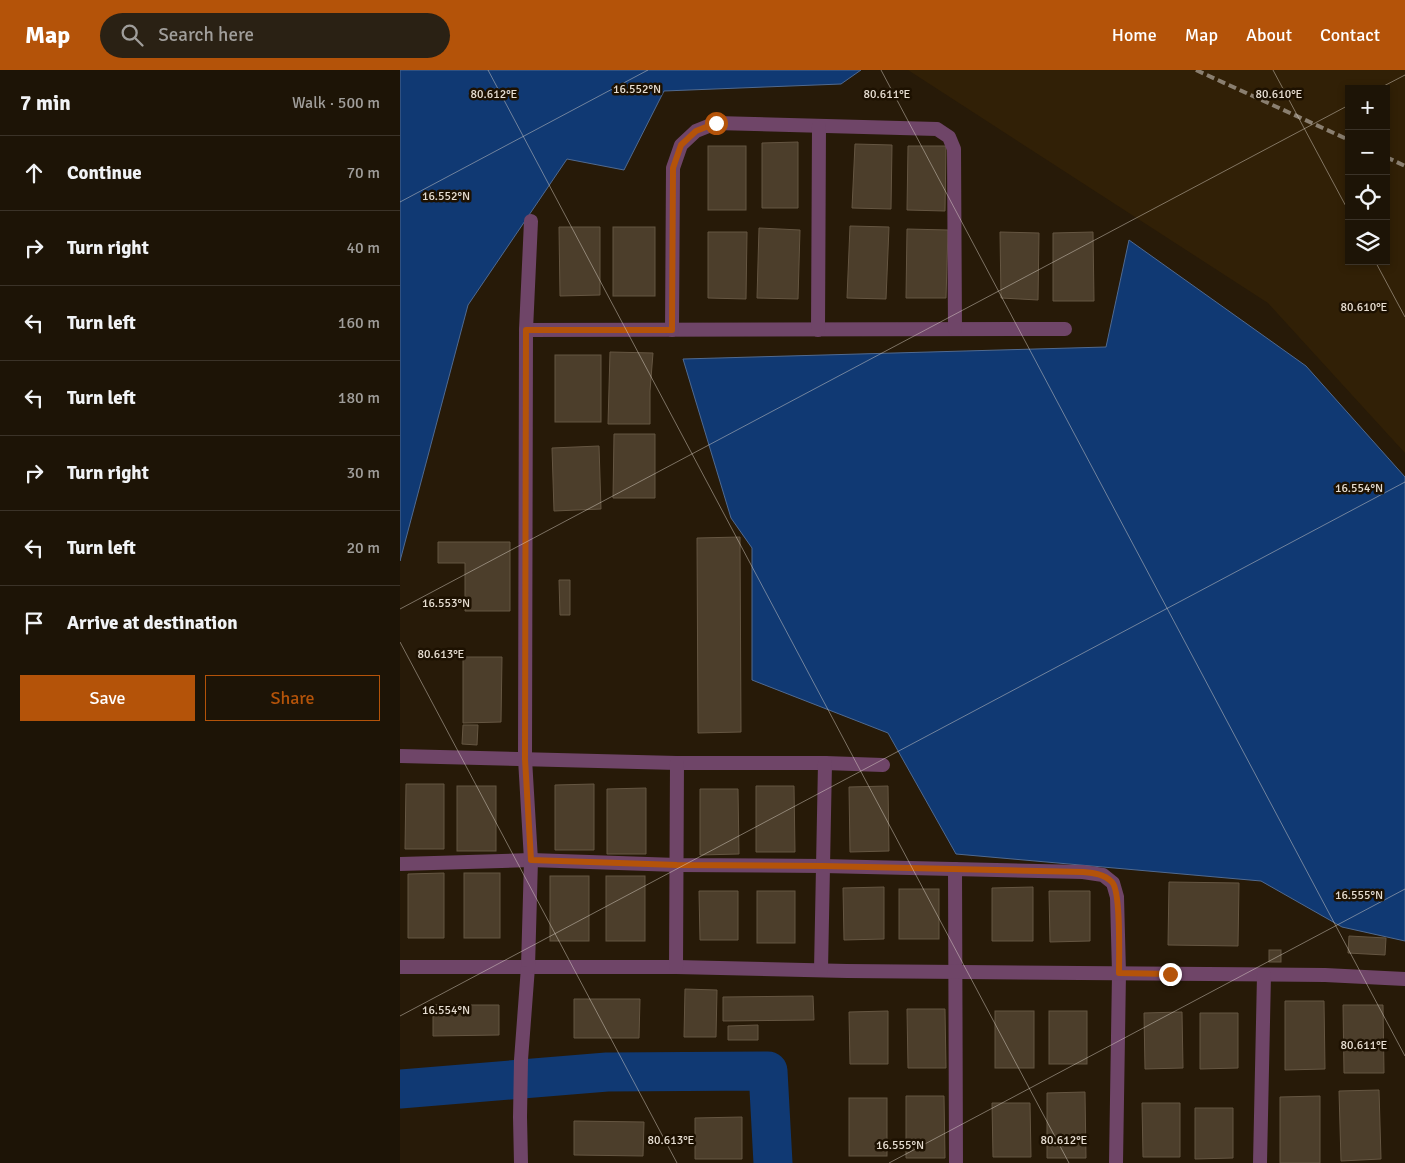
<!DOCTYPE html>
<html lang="en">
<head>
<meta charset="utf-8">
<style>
  :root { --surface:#1d1406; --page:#2a2114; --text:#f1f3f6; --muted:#a09e9b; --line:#3b3328; --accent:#b45309 }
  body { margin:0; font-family:Signika,sans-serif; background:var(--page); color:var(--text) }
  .controls { position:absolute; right:15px; top:15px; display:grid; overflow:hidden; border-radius:0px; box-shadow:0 2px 8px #0003 }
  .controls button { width:45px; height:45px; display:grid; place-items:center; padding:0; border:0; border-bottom:1px solid var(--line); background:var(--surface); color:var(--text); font:25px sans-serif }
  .stop { position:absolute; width:15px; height:15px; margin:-11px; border:4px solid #b45309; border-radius:50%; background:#fff }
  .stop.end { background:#b45309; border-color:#fff; box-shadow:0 1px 5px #0008 }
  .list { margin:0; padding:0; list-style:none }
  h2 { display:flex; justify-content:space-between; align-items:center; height:65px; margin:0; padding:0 20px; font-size:21px }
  h2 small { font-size:16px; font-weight:400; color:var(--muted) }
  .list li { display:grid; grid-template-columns:32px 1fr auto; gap:15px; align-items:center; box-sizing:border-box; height:75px; padding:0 20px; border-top:1px solid var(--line) }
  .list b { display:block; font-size:19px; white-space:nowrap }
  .list em { font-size:16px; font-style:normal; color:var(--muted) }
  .actions { display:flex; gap:10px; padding:15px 20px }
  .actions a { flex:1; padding:11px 0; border:1px solid var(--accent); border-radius:0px; text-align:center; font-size:18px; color:var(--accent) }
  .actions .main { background:var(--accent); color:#fff }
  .icon { flex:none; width:28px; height:28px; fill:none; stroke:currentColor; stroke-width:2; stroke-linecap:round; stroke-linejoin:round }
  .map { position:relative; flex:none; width:1005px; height:1093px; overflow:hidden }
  header { display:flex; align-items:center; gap:30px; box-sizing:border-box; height:70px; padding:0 25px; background:var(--accent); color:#fff }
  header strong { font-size:24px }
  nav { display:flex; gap:28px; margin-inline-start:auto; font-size:18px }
  .search { width:350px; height:45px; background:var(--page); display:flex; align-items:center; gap:12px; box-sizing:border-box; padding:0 18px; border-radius:28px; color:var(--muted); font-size:19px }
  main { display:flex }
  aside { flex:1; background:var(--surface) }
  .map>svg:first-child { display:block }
  .built { fill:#312006; fill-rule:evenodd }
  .water { fill:#103973; stroke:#506a90 }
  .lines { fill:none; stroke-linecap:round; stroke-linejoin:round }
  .river { stroke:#103973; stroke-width:39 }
  .building { fill:#4c3e2b; stroke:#655642 }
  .minor { stroke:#6f4568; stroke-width:14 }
  .rail { stroke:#8a7f70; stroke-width:4; stroke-dasharray:8 4; stroke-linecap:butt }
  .route { stroke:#b45309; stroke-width:6 }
  .ticks { fill:none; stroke:#e7ded2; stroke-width:1; stroke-opacity:0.45 }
  .ticks-label { font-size:12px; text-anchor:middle; fill:#e7ded2; stroke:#1d1101; stroke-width:5; stroke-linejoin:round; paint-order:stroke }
</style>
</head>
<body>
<header>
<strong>Map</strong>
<div class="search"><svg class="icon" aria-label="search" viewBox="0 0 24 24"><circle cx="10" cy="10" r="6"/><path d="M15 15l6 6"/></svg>Search here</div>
<nav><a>Home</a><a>Map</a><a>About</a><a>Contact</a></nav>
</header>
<main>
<aside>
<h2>7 min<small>Walk · 500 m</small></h2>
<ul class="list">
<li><svg class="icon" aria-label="ahead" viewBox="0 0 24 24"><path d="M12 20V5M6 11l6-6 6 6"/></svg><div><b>Continue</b></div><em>70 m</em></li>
<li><svg class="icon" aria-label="right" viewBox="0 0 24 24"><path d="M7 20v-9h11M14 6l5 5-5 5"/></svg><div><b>Turn right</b></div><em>40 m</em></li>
<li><svg class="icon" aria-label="left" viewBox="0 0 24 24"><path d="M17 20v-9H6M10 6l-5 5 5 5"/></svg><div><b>Turn left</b></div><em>160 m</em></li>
<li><svg class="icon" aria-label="left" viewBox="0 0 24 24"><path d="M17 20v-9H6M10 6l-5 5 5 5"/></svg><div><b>Turn left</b></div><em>180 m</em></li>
<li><svg class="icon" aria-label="right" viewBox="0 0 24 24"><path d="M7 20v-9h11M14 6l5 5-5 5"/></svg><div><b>Turn right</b></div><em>30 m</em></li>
<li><svg class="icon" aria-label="left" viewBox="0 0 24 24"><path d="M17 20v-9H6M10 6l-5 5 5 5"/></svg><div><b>Turn left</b></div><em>20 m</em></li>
<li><svg class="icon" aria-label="arrive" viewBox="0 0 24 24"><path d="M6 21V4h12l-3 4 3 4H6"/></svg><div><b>Arrive at destination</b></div></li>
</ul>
<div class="actions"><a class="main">Save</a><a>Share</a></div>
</aside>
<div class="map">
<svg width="1005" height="1093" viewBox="0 0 1005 1093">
  <rect width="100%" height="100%" fill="#271a08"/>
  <path class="built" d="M508 0H1005V383L868 233ZM949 19H986V191H949Z"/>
  <g class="water">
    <polygon points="0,0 461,0 441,14 264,21 224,100 167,89 68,235 0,491"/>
    <polygon points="729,170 906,296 1005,407 1005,871 942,857 861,811 556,784 488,663 352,610 352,478 331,448 283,289 706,277"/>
  </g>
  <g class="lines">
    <polyline class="river" points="0,1019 207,1002 368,1001 373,1093"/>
  </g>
  <g class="building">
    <polygon points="398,72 398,138 362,138 362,73"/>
    <polygon points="455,74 492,75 491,139 452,138"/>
    <rect x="308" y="76" width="38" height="64"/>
    <polygon points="508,76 546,76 545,141 507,140"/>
    <polygon points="450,156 489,157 486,229 447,228"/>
    <polygon points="159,157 200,157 200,225 160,226"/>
    <rect x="213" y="157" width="42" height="69"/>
    <polygon points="359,158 400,160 398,229 357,228"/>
    <polygon points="507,159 548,160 546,228 506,228"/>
    <polygon points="308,162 347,162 346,229 308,228"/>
    <polygon points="600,162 639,163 638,230 601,228"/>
    <polygon points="693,162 694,231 653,231 653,163"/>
    <polygon points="210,282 253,283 250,321 250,354 208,354"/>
    <rect x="155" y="285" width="46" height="67"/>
    <polygon points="214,364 255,364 255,428 213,428"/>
    <polygon points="199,376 201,439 154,441 152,378"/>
    <polygon points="340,467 341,662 298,663 297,468"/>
    <polygon points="38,472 110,472 110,541 65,541 65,493 38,493"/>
    <polygon points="159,510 170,510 170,545 160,545"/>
    <polygon points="63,587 102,587 101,652 63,653"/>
    <polygon points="63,655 78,655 77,675 62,674"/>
    <polygon points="6,714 44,714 44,779 5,779"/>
    <polygon points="194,714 194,780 155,780 155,715"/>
    <rect x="57" y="716" width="39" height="65"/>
    <polygon points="356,716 394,716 395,782 356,782"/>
    <polygon points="488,716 489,781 450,782 449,717"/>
    <polygon points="246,718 246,784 207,784 207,719"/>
    <polygon points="300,719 338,719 339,784 300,785"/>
    <polygon points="44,803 44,868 8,868 8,804"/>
    <rect x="64" y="803" width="36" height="65"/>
    <rect x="150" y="806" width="39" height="65"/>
    <rect x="206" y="806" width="39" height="65"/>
    <polygon points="769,812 839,813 838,876 768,875"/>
    <polygon points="484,817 484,869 444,870 443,818"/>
    <polygon points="633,817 633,871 592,871 592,818"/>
    <rect x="499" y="819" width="40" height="50"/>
    <polygon points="299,821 338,821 338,870 300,870"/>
    <rect x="357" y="821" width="38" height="52"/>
    <polygon points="649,821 690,821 690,871 650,872"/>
    <polygon points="949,866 986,868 985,885 948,883"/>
    <rect x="869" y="880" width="12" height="12"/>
    <polygon points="285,919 317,920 316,967 284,967"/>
    <polygon points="413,926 414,950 323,951 323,927"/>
    <polygon points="174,929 240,929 239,968 174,968"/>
    <polygon points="885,931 924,931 925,999 885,1000"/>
    <polygon points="33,935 99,935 99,965 33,966"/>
    <polygon points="943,935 983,935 984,1003 944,1003"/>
    <polygon points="507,939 545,939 546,998 508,998"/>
    <polygon points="488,941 488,994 450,994 449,942"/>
    <rect x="595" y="941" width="39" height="57"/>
    <rect x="649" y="941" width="38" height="53"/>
    <polygon points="782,942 783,998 745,999 744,943"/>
    <polygon points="800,943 838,943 838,998 800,999"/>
    <polygon points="358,955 358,970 328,970 328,956"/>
    <polygon points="979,1020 981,1089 941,1091 939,1021"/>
    <polygon points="685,1022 686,1088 647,1088 647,1023"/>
    <polygon points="506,1026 544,1026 545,1088 506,1088"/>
    <polygon points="920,1026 920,1093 880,1093 880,1027"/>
    <rect x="449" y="1028" width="38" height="58"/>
    <polygon points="592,1033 630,1033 631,1087 593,1087"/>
    <polygon points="742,1033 780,1033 780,1087 743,1087"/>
    <polygon points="795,1038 833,1038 833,1088 795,1089"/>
    <polygon points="342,1047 342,1089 295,1089 295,1048"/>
    <polygon points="174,1051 244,1052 243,1086 174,1085"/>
  </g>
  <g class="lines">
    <g class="minor">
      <polyline points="126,260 665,259"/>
      <polyline points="272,260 273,98 281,75 296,61 316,53 537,59 549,67 554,79 555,259"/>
      <polyline points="418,260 419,56"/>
      <polyline points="0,686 277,693 425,693 483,695"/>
      <polyline points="0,794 131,790 277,795 423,796 683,802 703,805 713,813 717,827 719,903 716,1093"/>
      <polyline points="555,799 556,1093"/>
      <polyline points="0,897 276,897 447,901 925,905 1005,909"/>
      <polyline points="276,897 277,693"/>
      <polyline points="421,900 425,693"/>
      <polyline points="121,1093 120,1047 121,990 128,897 131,790 125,689 126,260 131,151"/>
      <polyline points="860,1093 864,905"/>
    </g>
    <g class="rail">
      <polyline points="796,0 949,70"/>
      <polyline points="986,87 1005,96"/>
    </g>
  </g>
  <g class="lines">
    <path class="route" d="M316 53 296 61 281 75 273 98 272 260H126L125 689 131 790 277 795 423 796 683 802C694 803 704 804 712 812 721 821 719 887 719 903L770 904"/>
  </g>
  <path class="ticks" d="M88 0 669 1093M481 0 1005 986M873 0 949 142M978 19 1005 5M0 132 248 0M975 191 1005 247M0 539 949 35M0 572 277 1093M0 946 1005 412M489 1093 1005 819"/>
  <g class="ticks-label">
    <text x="237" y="23">16.552°N</text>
    <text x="487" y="28">80.611°E</text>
    <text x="879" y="28">80.610°E</text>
    <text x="94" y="28">80.612°E</text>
    <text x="46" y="130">16.552°N</text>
    <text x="964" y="241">80.610°E</text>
    <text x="959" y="422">16.554°N</text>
    <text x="46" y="537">16.553°N</text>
    <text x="41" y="588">80.613°E</text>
    <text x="959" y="829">16.555°N</text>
    <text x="46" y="944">16.554°N</text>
    <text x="964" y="979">80.611°E</text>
    <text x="271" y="1074">80.613°E</text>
    <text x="664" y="1074">80.612°E</text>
    <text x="500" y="1079">16.555°N</text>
  </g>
</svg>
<div class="controls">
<button>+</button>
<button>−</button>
<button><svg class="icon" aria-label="locate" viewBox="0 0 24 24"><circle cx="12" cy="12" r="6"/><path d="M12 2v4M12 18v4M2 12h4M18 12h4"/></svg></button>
<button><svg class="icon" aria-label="layers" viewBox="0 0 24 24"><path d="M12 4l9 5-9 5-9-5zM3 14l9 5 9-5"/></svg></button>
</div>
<div class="stop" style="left:316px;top:53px"></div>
<div class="stop end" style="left:770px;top:904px"></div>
</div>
</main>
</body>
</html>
